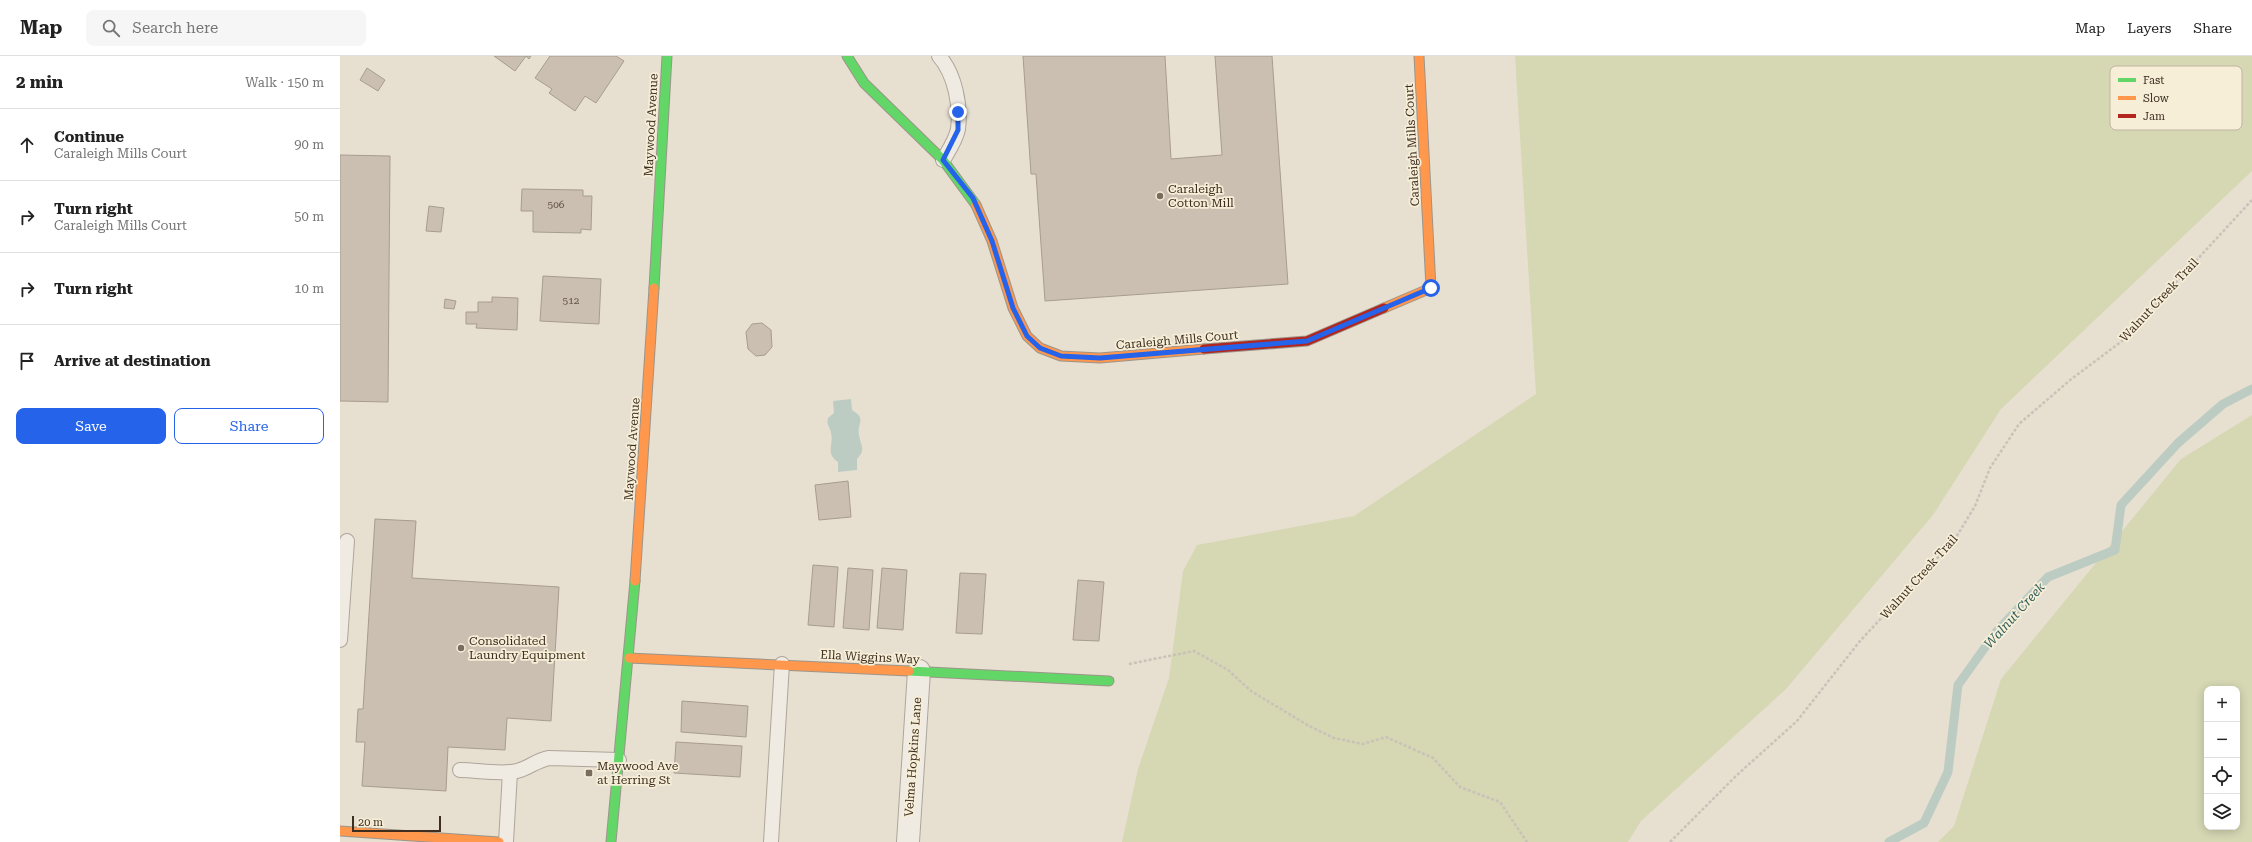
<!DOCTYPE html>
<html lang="en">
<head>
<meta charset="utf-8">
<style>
  :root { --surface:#fff; --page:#f6f6f6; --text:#222; --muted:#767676; --line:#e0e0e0; --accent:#2563eb }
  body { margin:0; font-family:"Roboto Serif",serif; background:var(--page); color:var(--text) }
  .controls { position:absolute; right:12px; bottom:12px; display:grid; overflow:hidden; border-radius:8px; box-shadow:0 2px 10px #0003 }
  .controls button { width:36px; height:36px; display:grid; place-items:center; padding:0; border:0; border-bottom:1px solid var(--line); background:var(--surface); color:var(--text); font:20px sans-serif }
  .scale { position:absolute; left:12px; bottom:10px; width:89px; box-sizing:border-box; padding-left:4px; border:2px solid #3d2e20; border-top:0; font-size:11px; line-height:14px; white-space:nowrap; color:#3d2e20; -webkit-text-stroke:3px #f7eed8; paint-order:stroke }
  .stop { position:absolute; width:12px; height:12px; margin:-9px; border:3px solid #2563eb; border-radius:50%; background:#fff }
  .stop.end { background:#2563eb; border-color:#fff; box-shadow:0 1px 4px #0008 }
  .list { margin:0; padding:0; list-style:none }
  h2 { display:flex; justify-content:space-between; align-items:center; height:52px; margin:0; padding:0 16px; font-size:17px }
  h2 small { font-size:13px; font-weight:400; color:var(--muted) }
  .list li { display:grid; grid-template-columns:26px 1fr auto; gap:12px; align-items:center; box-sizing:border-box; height:72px; padding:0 16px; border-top:1px solid var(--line) }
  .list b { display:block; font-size:15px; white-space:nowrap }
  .list p { margin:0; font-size:13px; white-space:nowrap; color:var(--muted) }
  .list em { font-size:13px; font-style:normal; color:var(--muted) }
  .actions { display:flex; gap:8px; padding:12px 16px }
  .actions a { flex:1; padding:9px 0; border:1px solid var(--accent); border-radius:8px; text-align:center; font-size:14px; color:var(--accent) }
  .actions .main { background:var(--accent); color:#fff }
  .icon { flex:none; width:22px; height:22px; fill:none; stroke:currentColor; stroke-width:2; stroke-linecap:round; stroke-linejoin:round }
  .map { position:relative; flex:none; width:1912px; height:786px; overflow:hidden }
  header { display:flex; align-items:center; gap:24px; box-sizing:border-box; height:56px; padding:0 20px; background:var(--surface); border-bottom:1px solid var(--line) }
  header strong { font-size:19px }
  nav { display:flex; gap:22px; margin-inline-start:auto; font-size:14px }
  .search { width:280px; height:36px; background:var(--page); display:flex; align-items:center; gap:10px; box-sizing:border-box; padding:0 14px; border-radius:8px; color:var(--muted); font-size:15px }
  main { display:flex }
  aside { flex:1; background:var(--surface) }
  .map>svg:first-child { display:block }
  .green { fill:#d6d7b3; fill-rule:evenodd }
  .water { fill:#bcccc2 }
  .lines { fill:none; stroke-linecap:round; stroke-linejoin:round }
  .stream { stroke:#bcccc2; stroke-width:9 }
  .building { fill:#cbbfb2; stroke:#a89c90 }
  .lane-casing { stroke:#ada599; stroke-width:16 }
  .street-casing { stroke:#ada599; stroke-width:24 }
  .fast-casing { stroke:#9c958a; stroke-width:11 }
  .slow-casing { stroke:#9c958a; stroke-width:11 }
  .jam-casing { stroke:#9c958a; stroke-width:11 }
  .path { stroke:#c8c2b9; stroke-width:2.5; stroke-dasharray:3 2; stroke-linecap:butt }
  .lane { stroke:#efebe3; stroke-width:14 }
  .street { stroke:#efebe3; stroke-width:22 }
  .fast { stroke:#63d668; stroke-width:9 }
  .slow { stroke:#ff974d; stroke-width:9 }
  .jam { stroke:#b3261e; stroke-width:9 }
  .route { stroke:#2563eb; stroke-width:5 }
  .poi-dot { fill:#786c5e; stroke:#f7eed8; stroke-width:1.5 }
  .labels { text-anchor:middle; stroke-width:3.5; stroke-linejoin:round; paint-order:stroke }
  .number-label { font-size:10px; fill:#605244 }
  .street-label { font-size:12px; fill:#3d2e20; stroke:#f7eed8 }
  .poi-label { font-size:12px; fill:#3d2e20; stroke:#f7eed8; text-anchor:start }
  .water-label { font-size:13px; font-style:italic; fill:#2f5d5a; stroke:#f7eed8 }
  .key { fill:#f7eed8; stroke:#bfb4a1; stroke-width:1 }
  .key-label { font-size:11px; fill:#3d2e20 }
</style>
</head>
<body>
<header>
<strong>Map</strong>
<div class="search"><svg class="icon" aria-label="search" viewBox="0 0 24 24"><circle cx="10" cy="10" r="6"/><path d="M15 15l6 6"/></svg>Search here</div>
<nav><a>Map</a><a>Layers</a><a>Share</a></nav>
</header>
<main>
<aside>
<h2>2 min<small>Walk · 150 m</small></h2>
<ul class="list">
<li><svg class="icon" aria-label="ahead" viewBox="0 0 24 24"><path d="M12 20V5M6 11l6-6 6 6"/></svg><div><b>Continue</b><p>Caraleigh Mills Court</p></div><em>90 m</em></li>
<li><svg class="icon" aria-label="right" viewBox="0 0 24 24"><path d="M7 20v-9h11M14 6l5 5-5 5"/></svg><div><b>Turn right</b><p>Caraleigh Mills Court</p></div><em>50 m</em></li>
<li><svg class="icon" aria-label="right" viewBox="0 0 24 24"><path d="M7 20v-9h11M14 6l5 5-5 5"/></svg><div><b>Turn right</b></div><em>10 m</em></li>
<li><svg class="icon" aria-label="arrive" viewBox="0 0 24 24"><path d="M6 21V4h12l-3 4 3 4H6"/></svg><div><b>Arrive at destination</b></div></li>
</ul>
<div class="actions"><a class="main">Save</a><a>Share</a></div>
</aside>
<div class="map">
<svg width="1912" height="786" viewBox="0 0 1912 786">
  <rect width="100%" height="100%" fill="#e7e0d1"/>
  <g class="green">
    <polygon points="1175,0 1912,0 1912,115 1661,353 1593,459 1446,633 1301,765 1288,786 782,786 798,713 829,622 843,515 857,489 1014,460 1196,338"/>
    <path d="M1912 359V786H1598L1614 770 1661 623 1841 403ZM1867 633H1897V771H1867Z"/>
  </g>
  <path class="water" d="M511 343 512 354C527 363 517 367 519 379 521 390 526 394 517 403V414L498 416V406C485 397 494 389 491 377 490 370 486 369 488 362L494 357 493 345Z"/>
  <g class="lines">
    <polyline class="stream" points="1549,786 1584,767 1608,716 1618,629 1656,576 1708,521 1775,494 1781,449 1838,387 1883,348 1912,333"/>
  </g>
  <g class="building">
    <polygon points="154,0 191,0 189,3 186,0 175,15"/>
    <polygon points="210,0 276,0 284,5 256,47 245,40 235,55 209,37 212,33 195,22"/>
    <polygon points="683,0 825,0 831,103 882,99 875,0 932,0 948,228 705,245 696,118 691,118"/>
    <polygon points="27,12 45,24 38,35 20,24"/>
    <polygon points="0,99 50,100 48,346 0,345"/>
    <polygon points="182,133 243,134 243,140 252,140 251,174 241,173 241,177 193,176 193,155 181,155"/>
    <polygon points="89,150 104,152 101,176 86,175"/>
    <polygon points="203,220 261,223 259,268 200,265"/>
    <polygon points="152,241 178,242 177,274 136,272 137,268 126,268 126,256 138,256 138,246 152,246"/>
    <polygon points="105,243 116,245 114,253 104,252"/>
    <polygon points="422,267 431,274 432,291 425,299 416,300 408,293 406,276 412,268"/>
    <polygon points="508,425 511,461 479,464 475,429"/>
    <polygon points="35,463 76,465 72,522 219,531 211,665 167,662 165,694 108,691 106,735 22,730 25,686 16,686 18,653 23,653"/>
    <polygon points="473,509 498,511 494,571 468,569"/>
    <polygon points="508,512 533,514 529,574 503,572"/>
    <polygon points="542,512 567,514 563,574 537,572"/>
    <polygon points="620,517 646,518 642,578 616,577"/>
    <polygon points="738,524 764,526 759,585 733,584"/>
    <polygon points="342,645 408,650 406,681 341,676"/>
    <polygon points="336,686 402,690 400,721 334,717"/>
  </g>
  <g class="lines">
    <g class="lane-casing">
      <g id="lane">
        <path d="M599 0C615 18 621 50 618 73 616 84 609 94 603 104"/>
        <polyline points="0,584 7,485"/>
        <path d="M120 714C138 714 160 719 177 715 189 712 197 704 209 702L279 704"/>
        <polyline points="166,786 170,716"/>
        <polyline points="431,786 442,608"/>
      </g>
    </g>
    <g class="street-casing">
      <polyline id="street" points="568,786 579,615"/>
    </g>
    <g class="fast-casing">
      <g id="fast">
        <polyline points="507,0 524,27 603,104 636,149"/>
        <polyline points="314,232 327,0"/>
        <polyline points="569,615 769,625"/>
        <polyline points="271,786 295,525"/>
      </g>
    </g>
    <g class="slow-casing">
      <g id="slow">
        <polyline points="636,149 652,185 673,252 687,280 700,292 721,300 760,302 864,293"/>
        <polyline points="1044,252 1091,232 1079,0"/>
        <polyline points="295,525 314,232"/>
        <polyline points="289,602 569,615"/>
        <polyline points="0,775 159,786"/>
      </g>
    </g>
    <g class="jam-casing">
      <polyline id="jam" points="864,293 967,285 1044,252"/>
    </g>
    <g class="path">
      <polyline points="789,608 854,595 888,614 911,635 969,670 994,682 1023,688 1046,681 1093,702 1120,731 1160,746 1187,786"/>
      <polyline points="1330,786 1397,719 1457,665 1520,585 1615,483 1635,450 1650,412 1679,368 1729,325 1782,285 1912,144"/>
    </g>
    <use href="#lane" class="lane"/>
    <use href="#street" class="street"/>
    <use href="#fast" class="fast"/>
    <use href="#slow" class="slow"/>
    <use href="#jam" class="jam"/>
  </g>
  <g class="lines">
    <polyline class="route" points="618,56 618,74 603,104 633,142 652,185 673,252 687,280 700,292 721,300 760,302 967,285 1091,232"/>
  </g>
  <g class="poi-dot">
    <circle cx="820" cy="140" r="4"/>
    <circle cx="121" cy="592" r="4"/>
    <rect x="245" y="713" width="8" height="8" rx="2"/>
  </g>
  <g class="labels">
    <g class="number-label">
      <text x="216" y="152">506</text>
      <text x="231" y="248">512</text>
    </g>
    <g class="street-label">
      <text transform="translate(311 69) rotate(-87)" y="4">Maywood Avenue</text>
      <text transform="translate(1072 89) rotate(-93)" y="4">Caraleigh Mills Court</text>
      <text transform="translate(1819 244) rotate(-47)" y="4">Walnut Creek Trail</text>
      <text transform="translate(837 284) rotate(-5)" y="4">Caraleigh Mills Court</text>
      <text transform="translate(292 393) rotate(-86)" y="4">Maywood Avenue</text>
      <text transform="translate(1579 521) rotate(-48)" y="4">Walnut Creek Trail</text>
      <text transform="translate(530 601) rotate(3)" y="4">Ella Wiggins Way</text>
      <text transform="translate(573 701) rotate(-86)" y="4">Velma Hopkins Lane</text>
    </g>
    <g class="poi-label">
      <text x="828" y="137">Caraleigh<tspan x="828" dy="14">Cotton Mill</tspan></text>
      <text x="129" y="589">Consolidated<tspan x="129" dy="14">Laundry Equipment</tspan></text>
      <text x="257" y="714">Maywood Ave<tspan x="257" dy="14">at Herring St</tspan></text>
    </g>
    <g class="water-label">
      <text transform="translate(1674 559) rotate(-48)" y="5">Walnut Creek</text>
    </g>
  </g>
  <rect x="1770" y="10" width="132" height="64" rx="6" class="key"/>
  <rect x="1778" y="22" width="18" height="4" fill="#63d668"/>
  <rect x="1778" y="40" width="18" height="4" fill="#ff974d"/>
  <rect x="1778" y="58" width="18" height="4" fill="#b3261e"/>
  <g class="key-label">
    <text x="1803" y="28">Fast</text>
    <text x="1803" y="46">Slow</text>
    <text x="1803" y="64">Jam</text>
  </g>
</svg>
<div class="controls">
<button>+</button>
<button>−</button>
<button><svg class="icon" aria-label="locate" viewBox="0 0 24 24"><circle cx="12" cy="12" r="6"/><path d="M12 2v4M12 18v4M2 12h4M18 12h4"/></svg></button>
<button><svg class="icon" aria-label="layers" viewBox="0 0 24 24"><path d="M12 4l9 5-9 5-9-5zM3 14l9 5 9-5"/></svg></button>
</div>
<div class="scale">20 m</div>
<div class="stop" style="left:1091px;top:232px"></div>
<div class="stop end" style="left:618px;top:56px"></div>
</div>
</main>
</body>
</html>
